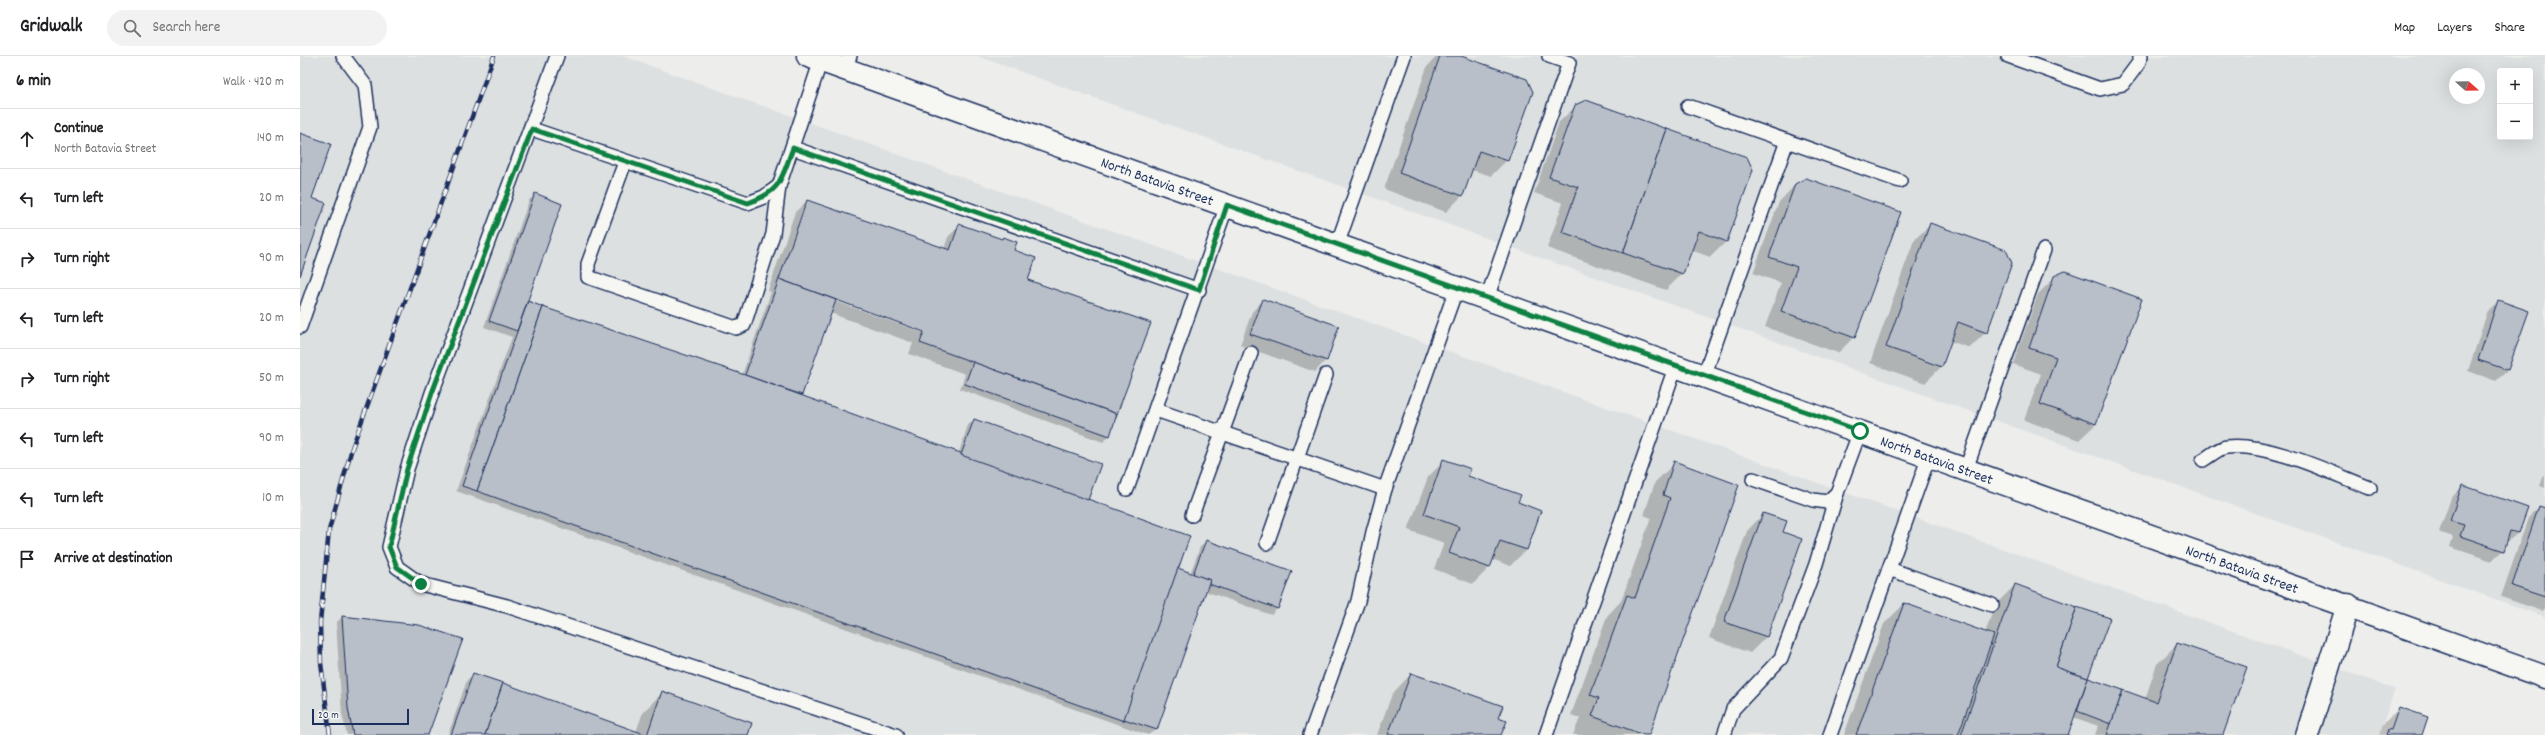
<!DOCTYPE html>
<html lang="en">
<head>
<meta charset="utf-8">
<style>
  :root { --surface:#fff; --page:#f2f2f2; --text:#202124; --muted:#757577; --line:#e0e0e0 }
  body { margin:0; font-family:Dekko,sans-serif; background:var(--page); color:var(--text) }
  .controls { position:absolute; right:12px; top:12px; display:grid; overflow:hidden; border-radius:4px; box-shadow:0 4px 16px #0002 }
  .controls button { width:36px; height:36px; display:grid; place-items:center; padding:0; border:0; border-bottom:1px solid var(--line); background:var(--surface); color:var(--text); font:20px sans-serif }
  .compass { position:absolute; left:2149px; top:12px; width:36px; height:36px; border-radius:50%; background:var(--surface); box-shadow:0 4px 16px #0002; rotate:110deg }
  .scale { position:absolute; left:12px; bottom:10px; width:97px; box-sizing:border-box; padding-left:4px; border:2px solid #1b2f5e; border-top:0; font-size:11px; line-height:14px; white-space:nowrap; color:#1b2f5e; -webkit-text-stroke:3px #f6f6f2; paint-order:stroke }
  .stop { position:absolute; width:12px; height:12px; margin:-9px; border:3px solid #0b8043; border-radius:50%; background:#fff }
  .stop.end { background:#0b8043; border-color:#fff; box-shadow:0 1px 4px #0008 }
  .list { margin:0; padding:0; list-style:none }
  h2 { display:flex; justify-content:space-between; align-items:center; height:52px; margin:0; padding:0 16px; font-size:17px }
  h2 small { font-size:13px; font-weight:400; color:var(--muted) }
  .list li { display:grid; grid-template-columns:26px 1fr auto; gap:12px; align-items:center; box-sizing:border-box; height:60px; padding:0 16px; border-top:1px solid var(--line) }
  .list b { display:block; font-size:15px; white-space:nowrap }
  .list p { margin:0; font-size:13px; white-space:nowrap; color:var(--muted) }
  .list em { font-size:13px; font-style:normal; color:var(--muted) }
  .icon { flex:none; width:22px; height:22px; fill:none; stroke:currentColor; stroke-width:2; stroke-linecap:round; stroke-linejoin:round }
  .map { position:relative; flex:none; width:2245px; height:679px; overflow:hidden }
  header { display:flex; align-items:center; gap:24px; box-sizing:border-box; height:56px; padding:0 20px; background:var(--surface); border-bottom:1px solid var(--line) }
  header strong { font-size:19px }
  nav { display:flex; gap:22px; margin-inline-start:auto; font-size:14px }
  .search { width:280px; height:36px; background:var(--page); display:flex; align-items:center; gap:10px; box-sizing:border-box; padding:0 14px; border-radius:22px; color:var(--muted); font-size:15px }
  main { display:flex }
  aside { flex:1; background:var(--surface) }
  .map>svg:first-child { display:block }
  .built { fill:#dde0e1; fill-rule:evenodd }
  .shadow { fill:#0003; fill-rule:evenodd }
  .building { fill:#b9bfc8; stroke:#1b2f5e }
  .lines { fill:none; stroke-linecap:round; stroke-linejoin:round }
  .service-casing { stroke:#1b2f5e; stroke-width:16 }
  .minor-casing { stroke:#1b2f5e; stroke-width:25 }
  .secondary-casing { stroke:#1b2f5e; stroke-width:25 }
  .service { stroke:#f6f6f2; stroke-width:13 }
  .minor { stroke:#f6f6f2; stroke-width:22 }
  .secondary { stroke:#f6f6f2; stroke-width:22 }
  .rail-casing { stroke:#1b2f5e; stroke-width:4.5 }
  .rail { stroke:#f6f6f2; stroke-width:3; stroke-dasharray:9; stroke-linecap:butt }
  .route { stroke:#0b8043; stroke-width:5 }
  .labels { text-anchor:middle; stroke-width:3; stroke-linejoin:round; paint-order:stroke }
  .street-label { font-size:15px; fill:#1b2f5e; stroke:#f6f6f2 }
</style>
</head>
<body>
<header>
<strong>Gridwalk</strong>
<div class="search"><svg class="icon" aria-label="search" viewBox="0 0 24 24"><circle cx="10" cy="10" r="6"/><path d="M15 15l6 6"/></svg>Search here</div>
<nav><a>Map</a><a>Layers</a><a>Share</a></nav>
</header>
<main>
<aside>
<h2>6 min<small>Walk · 420 m</small></h2>
<ul class="list">
<li><svg class="icon" aria-label="ahead" viewBox="0 0 24 24"><path d="M12 20V5M6 11l6-6 6 6"/></svg><div><b>Continue</b><p>North Batavia Street</p></div><em>140 m</em></li>
<li><svg class="icon" aria-label="left" viewBox="0 0 24 24"><path d="M17 20v-9H6M10 6l-5 5 5 5"/></svg><div><b>Turn left</b></div><em>20 m</em></li>
<li><svg class="icon" aria-label="right" viewBox="0 0 24 24"><path d="M7 20v-9h11M14 6l5 5-5 5"/></svg><div><b>Turn right</b></div><em>90 m</em></li>
<li><svg class="icon" aria-label="left" viewBox="0 0 24 24"><path d="M17 20v-9H6M10 6l-5 5 5 5"/></svg><div><b>Turn left</b></div><em>20 m</em></li>
<li><svg class="icon" aria-label="right" viewBox="0 0 24 24"><path d="M7 20v-9h11M14 6l5 5-5 5"/></svg><div><b>Turn right</b></div><em>50 m</em></li>
<li><svg class="icon" aria-label="left" viewBox="0 0 24 24"><path d="M17 20v-9H6M10 6l-5 5 5 5"/></svg><div><b>Turn left</b></div><em>90 m</em></li>
<li><svg class="icon" aria-label="left" viewBox="0 0 24 24"><path d="M17 20v-9H6M10 6l-5 5 5 5"/></svg><div><b>Turn left</b></div><em>10 m</em></li>
<li><svg class="icon" aria-label="arrive" viewBox="0 0 24 24"><path d="M6 21V4h12l-3 4 3 4H6"/></svg><div><b>Arrive at destination</b></div></li>
</ul>
</aside>
<div class="map">
<svg width="2245" height="679" viewBox="0 0 2245 679">
  <rect width="100%" height="100%" fill="#edeeec"/>
  <filter id="ink" filterUnits="userSpaceOnUse"><feTurbulence type="fractalNoise" baseFrequency=".025" numOctaves="2"/><feDisplacementMap in="SourceGraphic" scale="8" xChannelSelector="R" yChannelSelector="G"/><feConvolveMatrix kernelMatrix="1 2 1 2 8 2 1 2 1" color-interpolation-filters="sRGB"/></filter>
  <g filter="url(#ink)">
    <g class="built">
      <polygon points="0,0 323,0 2095,633 2079,679 0,679"/>
      <path d="M677 0H2245V561ZM2200 15H2230V81H2200ZM2155 18H2179V42H2155Z"/>
    </g>
    <g class="shadow">
      <polygon points="1137,0 1158,0 1207,104 1191,120 1172,114 1162,140 1146,156 1084,133 1127,11"/>
      <polygon points="1276,50 1427,185 1410,201 1391,194 1382,218 1366,234 1247,192 1263,147 1234,137 1259,66"/>
      <polygon points="1495,129 1554,281 1538,297 1465,271 1481,227 1453,217 1479,146"/>
      <path d="M235 139 226 245 442 319 471 236 468 235 495 156 507 145 644 193 648 181 660 169 701 184 703 182 712 195 727 224 816 357 809 380 803 386 660 333 665 318 609 298 613 287 530 257 500 340 658 399 668 369 674 364 877 513 890 518 900 491 906 485 990 515 977 553 971 559 905 535 856 674 848 679 156 435 212 281 184 271 229 144ZM535 243 629 277V279L535 245Z"/>
      <polygon points="1631,168 1686,276 1670,292 1650,285 1641,311 1625,327 1570,307 1614,184"/>
      <polygon points="1755,221 1796,368 1779,384 1724,364 1741,318 1713,308 1738,238"/>
      <polygon points="963,244 1026,304 1015,316 940,289 952,256"/>
      <polygon points="2199,245 2208,314 2196,325 2168,315 2187,257"/>
      <polygon points="1144,405 1167,421 1217,447 1240,456 1226,494 1210,510 1192,503 1189,512 1173,528 1134,513 1144,487 1108,474 1128,421"/>
      <polygon points="1375,407 1348,679 1273,679 1280,662 1271,659 1307,560 1321,545 1351,462 1344,459 1355,426"/>
      <polygon points="2245,416 2245,432 2240,430"/>
      <polygon points="2162,431 2227,453 2218,477 2205,488 2203,494 2192,505 2150,491 2153,481 2139,476 2151,442"/>
      <polygon points="2239,451 2245,453 2245,553 2242,555 2201,541 2228,462"/>
      <polygon points="1463,458 1481,477 1466,581 1450,597 1409,582 1447,475"/>
      <polygon points="1715,529 1787,623 1845,643 1857,608 1877,588 1922,679 1795,679 1798,670 1773,661 1767,679 1544,679 1584,568 1604,548 1685,577 1695,549"/>
      <polygon points="42,561 119,570 127,679 47,679 42,658 36,567"/>
      <polygon points="173,618 336,676 343,656 363,636 447,679 148,679 167,624"/>
      <polygon points="1111,618 1197,662 1200,679 1077,679 1092,638"/>
      <polygon points="2099,652 2121,679 2079,679 2083,668"/>
    </g>
    <g class="building">
      <polygon points="1140,0 1161,0 1227,23 1233,36 1208,105 1179,95 1163,140 1099,117"/>
      <polygon points="1286,44 1367,73 1323,197 1262,176 1278,131 1249,121 1275,49"/>
      <polygon points="1367,73 1447,101 1453,114 1427,186 1399,175 1383,218 1323,197"/>
      <polygon points="0,77 31,88 12,142 26,147 0,220"/>
      <polygon points="1506,122 1601,156 1555,282 1481,255 1497,211 1469,201 1495,128"/>
      <polygon points="235,137 262,148 217,275 189,265"/>
      <polygon points="507,144 650,194 659,168 702,183 703,181 717,186 714,194 736,202 728,224 851,267 817,358 620,287 624,276 479,223"/>
      <polygon points="1630,167 1706,194 1712,207 1687,277 1658,266 1642,311 1586,291"/>
      <polygon points="1765,215 1842,243 1796,368 1740,348 1756,301 1729,292 1754,220"/>
      <polygon points="479,223 536,244 502,339 445,319"/>
      <polygon points="963,243 1039,270 1027,305 950,278"/>
      <polygon points="2198,244 2229,255 2208,314 2178,304"/>
      <polygon points="228,245 243,251 177,435 162,430"/>
      <polygon points="243,251 445,319 890,480 824,665 177,435"/>
      <polygon points="673,306 817,358 810,380 665,328"/>
      <polygon points="674,363 801,408 788,444 661,399"/>
      <polygon points="1143,403 1171,413 1168,420 1221,439 1218,446 1241,455 1227,494 1200,485 1190,512 1149,497 1159,471 1124,458"/>
      <polygon points="1374,405 1439,429 1349,679 1344,679 1292,660 1299,642 1290,639 1327,539 1335,542 1370,442 1363,439"/>
      <polygon points="2162,429 2228,452 2219,477 2210,475 2204,495 2160,480 2164,469 2150,465"/>
      <polygon points="2239,450 2245,452 2245,541 2212,530"/>
      <polygon points="1463,457 1487,465 1483,476 1502,483 1467,581 1424,566"/>
      <polygon points="906,484 992,515 978,553 909,528 910,524 893,518"/>
      <polygon points="878,512 910,524 857,674 824,663"/>
      <polygon points="1715,528 1777,551 1756,611 1788,622 1768,679 1661,679"/>
      <polygon points="1604,547 1694,579 1658,679 1556,679"/>
      <polygon points="1777,551 1810,562 1788,622 1756,611"/>
      <polygon points="42,560 119,569 163,583 128,679 53,679 48,652"/>
      <polygon points="1877,587 1947,611 1923,679 1807,679 1823,634 1856,646"/>
      <polygon points="173,617 203,627 185,679 151,679"/>
      <polygon points="1111,617 1203,650 1198,662 1207,665 1201,679 1088,679"/>
      <polygon points="1788,622 1823,634 1811,668 1777,655"/>
      <polygon points="203,627 347,679 362,635 452,667 448,679 185,679"/>
      <polygon points="2099,651 2128,661 2122,679 2086,679 2088,673 2091,674"/>
    </g>
    <g class="lines">
      <g class="service-casing">
        <g id="service">
          <polyline points="257,0 132,337 107,413 89,491 97,511 121,528 207,550 596,679"/>
          <polyline points="1708,0 1800,33 1823,28 1838,8 1841,0"/>
          <polyline points="545,13 550,0"/>
          <polyline points="1388,50 1600,125"/>
          <polyline points="232,73 448,147 464,141 479,130 521,4"/>
          <polyline points="493,92 899,234"/>
          <polyline points="325,106 288,208 288,221 436,272 444,269 473,178 479,130"/>
          <polyline points="1037,189 1104,0"/>
          <polyline points="1187,242 1269,7 1249,0"/>
          <polyline points="0,271 70,71 65,29 43,0"/>
          <polyline points="1404,320 1487,85"/>
          <polyline points="856,354 1085,433"/>
          <path d="M1903 404C1910 400 1920 391 1927 391 1968 386 2031 417 2070 432"/>
          <polyline points="1666,413 1744,194"/>
          <polyline points="1453,423 1513,444 1527,446 1537,437 1560,375"/>
          <polyline points="827,433 927,149"/>
          <polyline points="892,459 951,297"/>
          <polyline points="967,487 1026,319"/>
          <polyline points="1589,513 1692,549"/>
          <polyline points="1010,679 1058,545 1073,476 1085,433 1157,231"/>
          <polyline points="1246,679 1376,309"/>
          <polyline points="1424,679 1433,653 1481,602 1516,508 1537,437"/>
          <polyline points="1530,679 1629,400"/>
        </g>
      </g>
      <g class="minor-casing">
        <polyline id="minor" points="2007,679 2048,549"/>
      </g>
      <g class="secondary-casing">
        <g id="secondary">
          <path id="s1" d="M508 0 2245 621"/>
        </g>
      </g>
      <use href="#service" class="service"/>
      <use href="#minor" class="minor"/>
      <use href="#secondary" class="secondary"/>
      <g class="rail-casing">
        <polyline id="rail" points="30,679 21,607 20,566 29,474 52,392 194,0"/>
      </g>
      <use href="#rail" class="rail"/>
    </g>
  </g>
  <g class="lines" filter="url(#ink)">
    <path class="route" d="M121 528 97 511 89 491 107 413 132 337 232 73 448 147C482 135 481 123 493 92L899 234 927 149 1560 375"/>
  </g>
  <g class="labels">
    <g class="street-label">
      <text dy="5" stroke="none"><textPath href="#s1" startOffset="371">North Batavia Street</textPath></text>
      <text dy="5" stroke="none"><textPath href="#s1" startOffset="1199">North Batavia Street</textPath></text>
      <text dy="5" stroke="none"><textPath href="#s1" startOffset="1523">North Batavia Street</textPath></text>
    </g>
  </g>
</svg>
<div class="controls">
<button>+</button>
<button>−</button>
</div>
<svg class="compass" viewBox="-18 -18 36 36"><path d="M0-13l5 13h-10z" fill="#e53935"/><path d="M0 13l5-13h-10z" fill="#757577"/></svg>
<div class="scale">20 m</div>
<div class="stop" style="left:1560px;top:375px"></div>
<div class="stop end" style="left:121px;top:528px"></div>
</div>
</main>
</body>
</html>
